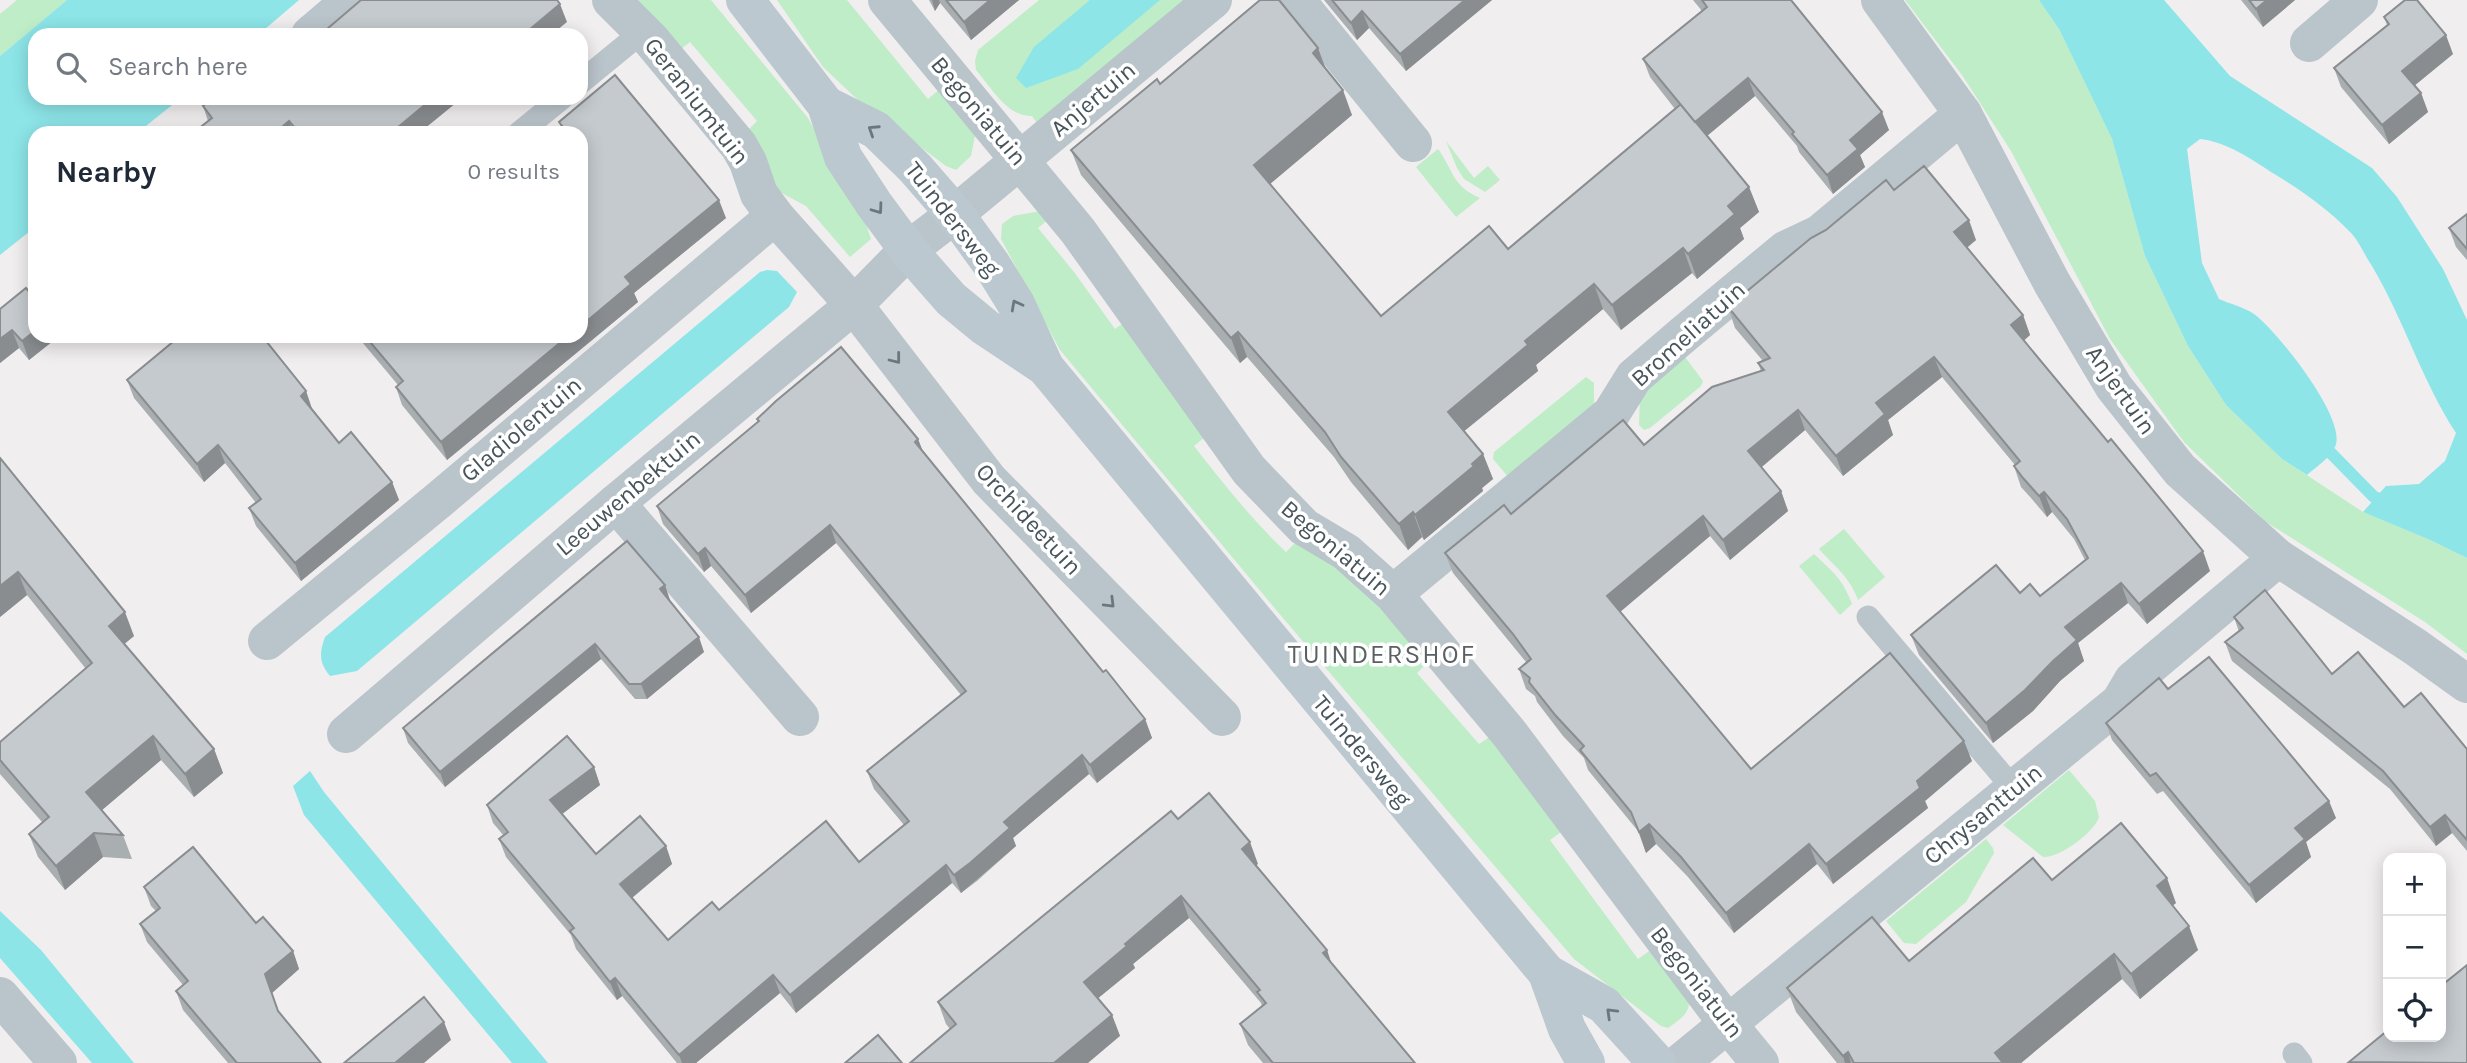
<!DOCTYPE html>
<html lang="en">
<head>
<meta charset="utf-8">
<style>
  :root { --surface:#fff; --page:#f2f2f3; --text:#1f2937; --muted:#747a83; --line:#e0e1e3 }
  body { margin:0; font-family:Karla,sans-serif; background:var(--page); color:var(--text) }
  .controls { position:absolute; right:21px; bottom:21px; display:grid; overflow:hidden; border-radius:14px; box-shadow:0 4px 18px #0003 }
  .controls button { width:63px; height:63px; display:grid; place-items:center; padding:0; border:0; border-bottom:2px solid var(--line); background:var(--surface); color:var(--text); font:35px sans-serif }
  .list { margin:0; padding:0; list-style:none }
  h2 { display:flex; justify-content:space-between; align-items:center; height:91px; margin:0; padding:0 28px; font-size:30px }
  h2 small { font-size:23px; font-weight:400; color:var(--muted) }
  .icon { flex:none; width:38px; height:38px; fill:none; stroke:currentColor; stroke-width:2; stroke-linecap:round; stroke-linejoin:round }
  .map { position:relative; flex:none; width:2467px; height:1063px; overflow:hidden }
  .search { position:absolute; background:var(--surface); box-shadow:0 4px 18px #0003; left:28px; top:28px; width:560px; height:77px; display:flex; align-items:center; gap:18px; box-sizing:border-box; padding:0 24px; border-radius:21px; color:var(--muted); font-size:26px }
  .panel { position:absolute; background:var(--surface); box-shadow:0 4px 18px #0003; left:28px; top:126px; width:560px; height:217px; border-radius:21px }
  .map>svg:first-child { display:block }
  .green { fill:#beedc8 }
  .water { fill:#8de5e8 }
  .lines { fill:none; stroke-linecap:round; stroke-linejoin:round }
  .stream { stroke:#8de5e8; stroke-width:12 }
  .service { stroke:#bac5cb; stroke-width:23 }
  .minor { stroke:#bac5cb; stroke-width:38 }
  .secondary { stroke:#bbc8cf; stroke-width:38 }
  .wall { fill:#a9aeb1 }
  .shaded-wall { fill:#8a8d90 }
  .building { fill:#c5cace; stroke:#8a8d90; stroke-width:2 }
  .oneway { stroke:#6a787e }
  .oneway2 { stroke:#6a777d }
  .labels { text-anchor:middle; stroke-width:7; stroke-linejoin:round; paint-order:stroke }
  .street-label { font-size:24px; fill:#47555b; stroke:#fff }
  .neighbourhood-label { font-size:26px; letter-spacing:2px; fill:#5b6063; stroke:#fff }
</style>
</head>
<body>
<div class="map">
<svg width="2467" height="1063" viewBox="0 0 2467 1063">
  <rect width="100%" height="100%" fill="#f1eeef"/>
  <g class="green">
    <polygon points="17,0 67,0 0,56 0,14"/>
    <polygon points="631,0 711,0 808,118 866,224 871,239 850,257 806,206 774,189 747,131 757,121 690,42 680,50"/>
    <polygon points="777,0 847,0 928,99 941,88 976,131 971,156 956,170 946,166 859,101 823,67"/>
    <path d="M1039 0H1190L1037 123 1032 116C1007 117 991 87 976 70L975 61 978 50Z"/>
    <polygon points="1905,0 2039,0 2059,29 2112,139 2145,256 2188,346 2226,405 2282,459 2363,512 2430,540 2467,558 2467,654 2425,622 2266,522 2184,442 2110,339 2011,151 1962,75"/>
    <polygon points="1446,141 1474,178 1488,166 1500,180 1485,192 1464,179 1457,168"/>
    <path d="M1438 149C1454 171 1452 186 1480 198L1456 217 1416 167Z"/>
    <path d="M1040 211 1049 219 1038 228 1074 272 1115 329 1127 320 1206 436 1194 446C1223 483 1252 520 1286 552L1297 541 1355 578 1428 662 1417 673 1479 744 1491 736 1565 829 1550 840 1638 959 1652 949 1689 997C1691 1014 1680 1019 1668 1028L1661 1026 1574 959 1277 611 1060 350 1001 239 1002 224 1013 216Z"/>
    <polygon points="1685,357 1703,381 1701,386 1650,428 1644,430 1639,425 1640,394"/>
    <polygon points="1586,377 1594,383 1594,409 1509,478 1493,459 1494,452"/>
    <path d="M1844 529 1885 577 1858 600C1850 577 1834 566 1819 549Z"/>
    <path d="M1814 554C1833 572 1843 579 1852 604L1840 615 1799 566Z"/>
    <path d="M2069 770 2095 801 2099 817C2094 833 2059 858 2043 857L2003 825Z"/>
    <polygon points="1986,839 1993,848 1994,853 1966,902 1916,944 1904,943 1886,921"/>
  </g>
  <g class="water">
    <polygon points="67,0 299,0 258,35 35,35 35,98 181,98 137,133 35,133 35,227 0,255 0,56"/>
    <polygon points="1090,0 1160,0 1078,69 1026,88 1016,78 1034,47"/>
    <path d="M2039 0H2164L2230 76 2372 168 2397 197 2443 269 2467 320V558L2430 540 2363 512 2386 486 2419 484 2445 461 2456 433C2422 381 2404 320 2372 266 2365 256 2360 243 2352 234 2328 209 2305 193 2276 175 2252 160 2228 142 2200 139L2187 149 2202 263 2219 299C2230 304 2244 307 2254 314 2277 331 2344 415 2336 444 2333 456 2316 467 2307 475L2282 459 2226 405 2188 346 2145 256 2112 139 2059 29Z"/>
    <path d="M767 270 777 271 797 292 789 307 357 671 330 676C319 663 319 653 325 637L760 272Z"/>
    <polygon points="310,771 324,792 548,1063 512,1063 304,815 293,786"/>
    <polygon points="0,911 41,950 134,1063 92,1063 0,958"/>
  </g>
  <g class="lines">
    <polyline class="stream" points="2321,443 2374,497 2388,502"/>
    <g class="service">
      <polyline points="581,82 642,32"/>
      <polyline points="519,133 562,98"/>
      <polyline points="1868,617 2014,789"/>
      <polyline points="2294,1054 2301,1063"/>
    </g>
    <g class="minor">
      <polyline points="611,0 651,40 739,146 748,162 759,194 775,216 854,305 989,480 1222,717"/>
      <polyline points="887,0 1078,231 1249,470 1304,527 1346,552 1393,594 1509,733 1727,1023 1760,1063"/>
      <polyline points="1296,0 1413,143"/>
      <polyline points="1880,0 1963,114 2052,283 2114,387 2180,470 2278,558 2414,646 2467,684"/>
      <polyline points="310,35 351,0"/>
      <polyline points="2309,43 2359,0"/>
      <polyline points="616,503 800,717"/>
      <polyline points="1393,594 1611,414 1634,377 1684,334 1785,250 1819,234 1963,114"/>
      <polyline points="267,641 440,499 775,216"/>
      <polyline points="346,734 616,503 854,305 908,250 955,214 1213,0"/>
      <polyline points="0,996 58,1063"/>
      <polyline points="1680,1063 2120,702 2133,680 2278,558"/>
    </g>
    <g class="secondary">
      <polyline points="745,0 826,105 843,157 874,204 908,250 951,299 985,327 1045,367"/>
      <polyline points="826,105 876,130 915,168 955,214 992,265 1016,304 1045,367 1547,973 1567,1029 1586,1063"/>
      <polyline points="1547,973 1604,1005 1657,1063"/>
    </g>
  </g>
  <g class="wall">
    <polygon points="929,0 1019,0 971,40 940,3 935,11"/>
    <polygon points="1324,0 1492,0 1406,71 1369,28 1357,40"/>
    <polygon points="1693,0 1791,0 1889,130 1860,155 1865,167 1833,194 1799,152 1797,146 1755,96 1707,136 1749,187 1759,212 1740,228 1744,239 1697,279 1692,273 1621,330 1603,309 1536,365 1538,371 1464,431 1483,454 1493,479 1482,488 1483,491 1424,540 1422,537 1408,550 1351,482 1334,457 1247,357 1240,363 1081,175 1071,150 1160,84 1318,48 1326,69 1352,115 1270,184 1381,316 1508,249 1675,109 1650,77 1643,59 1702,11"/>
    <polygon points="2241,0 2295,0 2263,27"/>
    <polygon points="2384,17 2453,54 2414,86 2421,93 2428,112 2389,144 2341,87 2334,68 2387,25"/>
    <polygon points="213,98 462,98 419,133 193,133 208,121 203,106"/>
    <polygon points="559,122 726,218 634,293 638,302 447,460 402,405 396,387 398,385 357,336 581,336 563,133"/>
    <polygon points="1894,190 1976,240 1967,248 2023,315 2030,335 2024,340 2210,571 2147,624 2128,603 2078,643 2084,661 2060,681 2033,711 1993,743 1919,655 1911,635 2020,593 2040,596 2085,560 2074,539 2052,512 2047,517 2031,498 2021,487 2014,466 2015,465 1942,377 1888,420 1893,435 1843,476 1805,430 1761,467 1781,491 1788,511 1730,560 1710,536 1620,612 1751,769 1972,761 1925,801 1928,808 1833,884 1817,864 1734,933 1688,877 1656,844 1646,853 1638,831 1588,770 1584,758 1563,736 1537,702 1535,696 1526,689 1519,669 1526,662 1453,573 1445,553 1511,514 1644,445 1761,371 1758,363 1763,361 1735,328 1728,307 1826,230"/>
    <polygon points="2467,214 2467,260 2456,247 2449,228"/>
    <polygon points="0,309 35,336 57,336 58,337 29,360 19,348 0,363"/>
    <polygon points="127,380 306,391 312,409 339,443 392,482 399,500 301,581 256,526 249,508 256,503 225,463 204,482 134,398"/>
    <polygon points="757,419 918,439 923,452 1103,672 1145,719 1152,738 1097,783 1089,774 1013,838 1016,846 977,881 961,893 952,883 796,1013 780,993 696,1063 677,1063 622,996 617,1000 576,949 571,935 506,857 499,839 504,836 493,823 487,805 594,767 600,785 562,814 596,854 666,846 672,864 632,898 668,940 719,910 859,862 904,825 874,789 867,771 961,695 836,543 751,613 711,566 704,572 663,524 657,506 758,422"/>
    <polygon points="0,458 134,636 124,644 214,749 223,773 194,797 161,760 102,810 123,835 132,859 103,857 65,890 38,857 29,834 42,822 0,774 0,742 86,669 27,595 0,617"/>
    <polygon points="670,600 670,601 704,652 647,699 635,699 601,659 445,787 408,743 403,728"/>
    <polygon points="2234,617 2332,674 2404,707 2467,749 2467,851 2452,833 2436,846 2390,789 2232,661 2225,642 2239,632"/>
    <polygon points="2168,689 2336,818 2306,842 2311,857 2256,903 2163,791 2157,794 2112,740 2106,723"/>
    <polygon points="1258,864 1256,865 1327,950 1331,962 1415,1063 1263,1063 1248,1045 1240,1024 1262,1006 1261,1003 1189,918 1133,964 1135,968 1098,998 1112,1015 1120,1036 950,1029 946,1024 938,1002"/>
    <polygon points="2052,880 2176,903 2172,906 2198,950 2140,999 2122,979 2021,1063 1837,1063 1796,1012 1787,988 1909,961"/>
    <polygon points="144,887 256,923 293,951 299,969 272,993 279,1012 321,1063 228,1063 183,1010 176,991 183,985 147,942 140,924 156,911 151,906"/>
  </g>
  <g class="shaded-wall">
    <polygon points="932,0 939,0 940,3 935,11"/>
    <polygon points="990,0 1019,0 971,40 964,22"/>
    <polygon points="1465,0 1492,0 1406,71 1400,54"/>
    <polygon points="2267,0 2295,0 2263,27 2256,9"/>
    <polygon points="560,4 567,22 551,35 523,35"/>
    <polygon points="1362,11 1369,28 1357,40 1351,23"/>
    <polygon points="2446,35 2453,54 2409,90 2402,71"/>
    <polygon points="1318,48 1327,73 1313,53"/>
    <polygon points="1748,78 1755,96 1702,140 1695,122"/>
    <polygon points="1343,90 1352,115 1263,190 1254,165"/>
    <polygon points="2421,93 2428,112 2389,144 2382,125"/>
    <polygon points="433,98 462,98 419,133 391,133"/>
    <polygon points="1882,112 1889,130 1860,155 1865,167 1833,194 1827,175 1850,140"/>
    <polygon points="289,121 293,133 275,133"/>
    <polygon points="1749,187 1759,212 1740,228 1744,239 1697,279 1688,254 1728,206"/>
    <polygon points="719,200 726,218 634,293 638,302 447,460 441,442 568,336 581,336 581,326 625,277"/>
    <polygon points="1969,220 1976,240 1961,252 1954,232"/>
    <polygon points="1683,248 1692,273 1621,330 1612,305"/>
    <polygon points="1594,284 1603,309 1536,365 1538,371 1457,437 1448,412 1525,341"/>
    <polygon points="2023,315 2030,335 2019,345 2011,325"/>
    <polygon points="12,330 19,348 0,363 0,339"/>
    <polygon points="35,331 35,336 57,336 58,337 29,360 22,341"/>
    <polygon points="1238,332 1247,357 1240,363 1231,338"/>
    <polygon points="1934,357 1942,377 1888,420 1893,435 1843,476 1836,456 1876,403"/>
    <polygon points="306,391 312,409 301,396"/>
    <polygon points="1798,410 1805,430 1756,472 1748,451"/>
    <polygon points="918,439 925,457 915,442"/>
    <polygon points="218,445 225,463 204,482 197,464"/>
    <polygon points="1483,454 1493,479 1482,488 1483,491 1424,540 1415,515"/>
    <polygon points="392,482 399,500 301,581 295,563"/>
    <polygon points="1781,491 1788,511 1730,560 1723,540"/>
    <polygon points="2044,492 2052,512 2047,517 2039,496"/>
    <polygon points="1413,512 1422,537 1408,550 1399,524"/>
    <polygon points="1703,516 1710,536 1614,617 1607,596"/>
    <polygon points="830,525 836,543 751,613 745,595"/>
    <polygon points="705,548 711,566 704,572 698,554"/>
    <polygon points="2203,551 2210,571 2147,624 2139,604"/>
    <polygon points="18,572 27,595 0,617 0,586"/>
    <polygon points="2121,583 2128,603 2078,643 2084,661 2060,681 2033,711 1993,743 1986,723 2065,627"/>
    <polygon points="665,585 670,600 666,604 660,589"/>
    <polygon points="125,612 134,636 117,650 109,626"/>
    <polygon points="699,637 704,652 647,699 641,684"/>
    <polygon points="595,644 601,659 445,787 440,772"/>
    <polygon points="1145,719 1152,738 1097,783 1090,765"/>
    <polygon points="153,736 161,760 95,816 86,792"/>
    <polygon points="1964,741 1972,761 1925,801 1928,808 1833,884 1826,864 1917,781"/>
    <polygon points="214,749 223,773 194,797 185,774"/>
    <polygon points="1082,755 1089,774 1013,838 1016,846 961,893 954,875 1004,822"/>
    <polygon points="594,767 600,785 557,818 550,800"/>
    <polygon points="2329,801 2336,818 2306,842 2311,857 2256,903 2249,885 2295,828"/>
    <polygon points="2445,815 2452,833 2436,846 2430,827"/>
    <polygon points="1649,824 1656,844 1646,853 1639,832"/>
    <polygon points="94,833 103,857 65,890 56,866"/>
    <polygon points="1250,842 1258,864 1250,870 1242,849"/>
    <polygon points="1809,844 1817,864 1734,933 1726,913"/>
    <polygon points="666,846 672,864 627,902 620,884"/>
    <polygon points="946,865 952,883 796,1013 790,995"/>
    <polygon points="2167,878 2176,903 2166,911 2157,886"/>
    <polygon points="1181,896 1189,918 1133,964 1135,968 1091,1004 1084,982 1125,944"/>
    <polygon points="2189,926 2198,950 2140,999 2131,974"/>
    <polygon points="1327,950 1334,972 1323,953"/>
    <polygon points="293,951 299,969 272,993 265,974"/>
    <polygon points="2114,954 2122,979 2021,1063 1999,1063 1995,1053"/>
    <polygon points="773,975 780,993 696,1063 682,1063 679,1055"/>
    <polygon points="615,978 622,996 617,1000 610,982"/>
    <polygon points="1112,1015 1120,1036 1088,1063 1054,1063"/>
    <polygon points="444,1022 451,1040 424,1063 395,1063"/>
    <polygon points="1848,1052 1851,1063 1845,1063 1843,1056"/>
  </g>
  <g class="building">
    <polygon points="361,0 557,0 560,4 523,35 320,35"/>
    <polygon points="946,0 990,0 964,22"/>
    <polygon points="1260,0 1279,0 1318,48 1313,53 1343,90 1254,165 1381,316 1489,226 1508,249 1681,104 1749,187 1728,206 1735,214 1688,254 1683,248 1612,305 1594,284 1525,341 1528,345 1448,412 1483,454 1472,464 1474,466 1415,515 1413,512 1399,524 1341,457 1325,432 1238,332 1231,338 1071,150 1157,79 1160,84"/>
    <polygon points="1332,0 1465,0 1400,54 1362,11 1351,23"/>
    <polygon points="1702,0 1791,0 1882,112 1850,140 1858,149 1827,175 1792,134 1794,132 1748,78 1695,122 1643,59 1707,7"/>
    <polygon points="2249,0 2267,0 2256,9"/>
    <polygon points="2405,0 2417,0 2446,35 2402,71 2421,93 2382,125 2334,68 2389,24 2384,17"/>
    <polygon points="615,75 719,200 625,277 631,284 581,326 581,133 563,133 566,131 559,122"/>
    <polygon points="213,98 433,98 391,133 299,133 289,121 275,133 193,133 212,118 203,106"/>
    <polygon points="1924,166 1969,220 1954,232 2023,315 2011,325 2108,442 2111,439 2203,551 2139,604 2121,583 2065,627 2077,640 2053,661 2025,690 1986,723 1911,635 1996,565 2020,593 2030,584 2040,596 2088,558 2067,519 2044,492 2039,496 2023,478 2014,466 2020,461 1934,357 1876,403 1885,414 1836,456 1798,410 1748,451 1781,491 1723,540 1703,516 1607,596 1751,769 1890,653 1964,741 1917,781 1920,788 1826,864 1809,844 1726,913 1681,857 1649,824 1639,832 1631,812 1580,750 1584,746 1556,716 1529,682 1530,678 1519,669 1531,659 1513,634 1445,553 1504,505 1511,514 1623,420 1644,445 1712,387 1764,370 1758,363 1770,358 1728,307 1811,238 1826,230 1886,180 1894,190"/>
    <polygon points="2467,214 2467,249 2449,228"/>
    <polygon points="26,288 35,299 35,331 22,341 12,330 0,339 0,309"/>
    <polygon points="180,336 262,336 306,391 301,396 339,443 351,432 392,482 295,563 249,508 261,499 218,445 197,464 127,380"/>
    <polygon points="365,336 568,336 441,442 396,387 403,381"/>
    <polygon points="841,347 918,439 915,442 1103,672 1106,670 1145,719 1090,765 1082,755 1004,822 1010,828 970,863 954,875 946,865 790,995 773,975 679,1055 615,978 610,982 570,931 574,928 499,839 508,832 487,805 567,736 594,767 550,800 596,854 640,816 666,846 620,884 668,940 712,902 719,910 826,821 859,862 909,821 867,771 966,691 830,525 745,595 705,548 698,554 657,506 759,421 757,419 776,401"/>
    <polygon points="0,458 125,612 109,626 214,749 185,774 153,736 86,792 123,835 94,833 56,866 29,834 49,817 0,760 0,742 92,663 18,572 0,586"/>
    <polygon points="627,541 665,585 660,589 699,637 641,684 629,684 595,644 440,772 403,728"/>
    <polygon points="2265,590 2332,674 2358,652 2404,707 2421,693 2467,749 2467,840 2445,815 2430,827 2383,771 2225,642 2243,628 2234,617"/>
    <polygon points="2209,657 2329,801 2295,828 2305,839 2249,885 2156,773 2150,776 2106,723 2159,678 2168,689"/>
    <polygon points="1209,793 1250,842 1242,849 1327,950 1323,953 1415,1063 1273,1063 1240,1024 1266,1003 1257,992 1260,990 1181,896 1125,944 1127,946 1084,982 1112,1015 1054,1063 910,1063 956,1024 938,1002 1171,811 1178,819"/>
    <polygon points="2121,823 2167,878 2157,886 2189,926 2131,974 2114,954 1995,1053 2003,1063 1854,1063 1848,1052 1843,1056 1787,988 1872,917 1909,961 2033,858 2052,880"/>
    <polygon points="193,847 256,923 263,917 293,951 265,974 278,1011 321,1063 237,1063 176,991 188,981 140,924 160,908 144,887"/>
    <polygon points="2467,965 2467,1063 2349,1062 2388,1030 2388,1037 2441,1037 2441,986"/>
    <polygon points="424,997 444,1022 395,1063 344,1063"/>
    <polygon points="878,1035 902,1063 845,1063"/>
  </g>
  <defs><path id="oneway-chevron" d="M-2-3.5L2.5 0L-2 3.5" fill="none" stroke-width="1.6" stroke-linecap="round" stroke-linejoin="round" transform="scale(1.75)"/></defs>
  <g class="oneway">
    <use href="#oneway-chevron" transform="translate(873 130) rotate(-147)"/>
    <use href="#oneway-chevron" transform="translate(878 209) rotate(54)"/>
    <use href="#oneway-chevron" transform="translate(1016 305) rotate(-118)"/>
    <use href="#oneway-chevron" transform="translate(1611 1013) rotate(-136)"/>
  </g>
  <g class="oneway2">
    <use href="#oneway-chevron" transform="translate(896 359) rotate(52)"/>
    <use href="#oneway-chevron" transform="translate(1110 603) rotate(45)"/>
  </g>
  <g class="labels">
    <g class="street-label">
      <text transform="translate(1093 99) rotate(-40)" y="8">Anjertuin</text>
      <text transform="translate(697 101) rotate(52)" y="8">Geraniumtuin</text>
      <text transform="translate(979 111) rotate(50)" y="8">Begoniatuin</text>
      <text transform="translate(953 219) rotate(52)" y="8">Tuindersweg</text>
      <text transform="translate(1688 334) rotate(-42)" y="8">Bromeliatuin</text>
      <text transform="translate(2121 390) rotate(55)" y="8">Anjertuin</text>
      <text transform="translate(521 429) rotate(-40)" y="8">Gladiolentuin</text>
      <text transform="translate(628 493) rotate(-40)" y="8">Leeuwenbektuin</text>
      <text transform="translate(1029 519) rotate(47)" y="8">Orchideetuin</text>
      <text transform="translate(1336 548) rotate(40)" y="8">Begoniatuin</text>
      <text transform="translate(1362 751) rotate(50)" y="8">Tuindersweg</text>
      <text transform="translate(1983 814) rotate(-39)" y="8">Chrysanttuin</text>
      <text transform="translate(1697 982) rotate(52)" y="8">Begoniatuin</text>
    </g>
    <g class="neighbourhood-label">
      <text x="1382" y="663">TUINDERSHOF</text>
    </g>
  </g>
</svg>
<div class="controls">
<button>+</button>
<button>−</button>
<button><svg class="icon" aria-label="locate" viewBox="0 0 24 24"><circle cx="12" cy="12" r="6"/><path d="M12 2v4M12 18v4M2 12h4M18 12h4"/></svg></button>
</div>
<div class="search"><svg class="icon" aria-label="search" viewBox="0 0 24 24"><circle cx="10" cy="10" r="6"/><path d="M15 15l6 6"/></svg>Search here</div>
<section class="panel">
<h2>Nearby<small>0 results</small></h2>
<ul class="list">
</ul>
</section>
</div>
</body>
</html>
